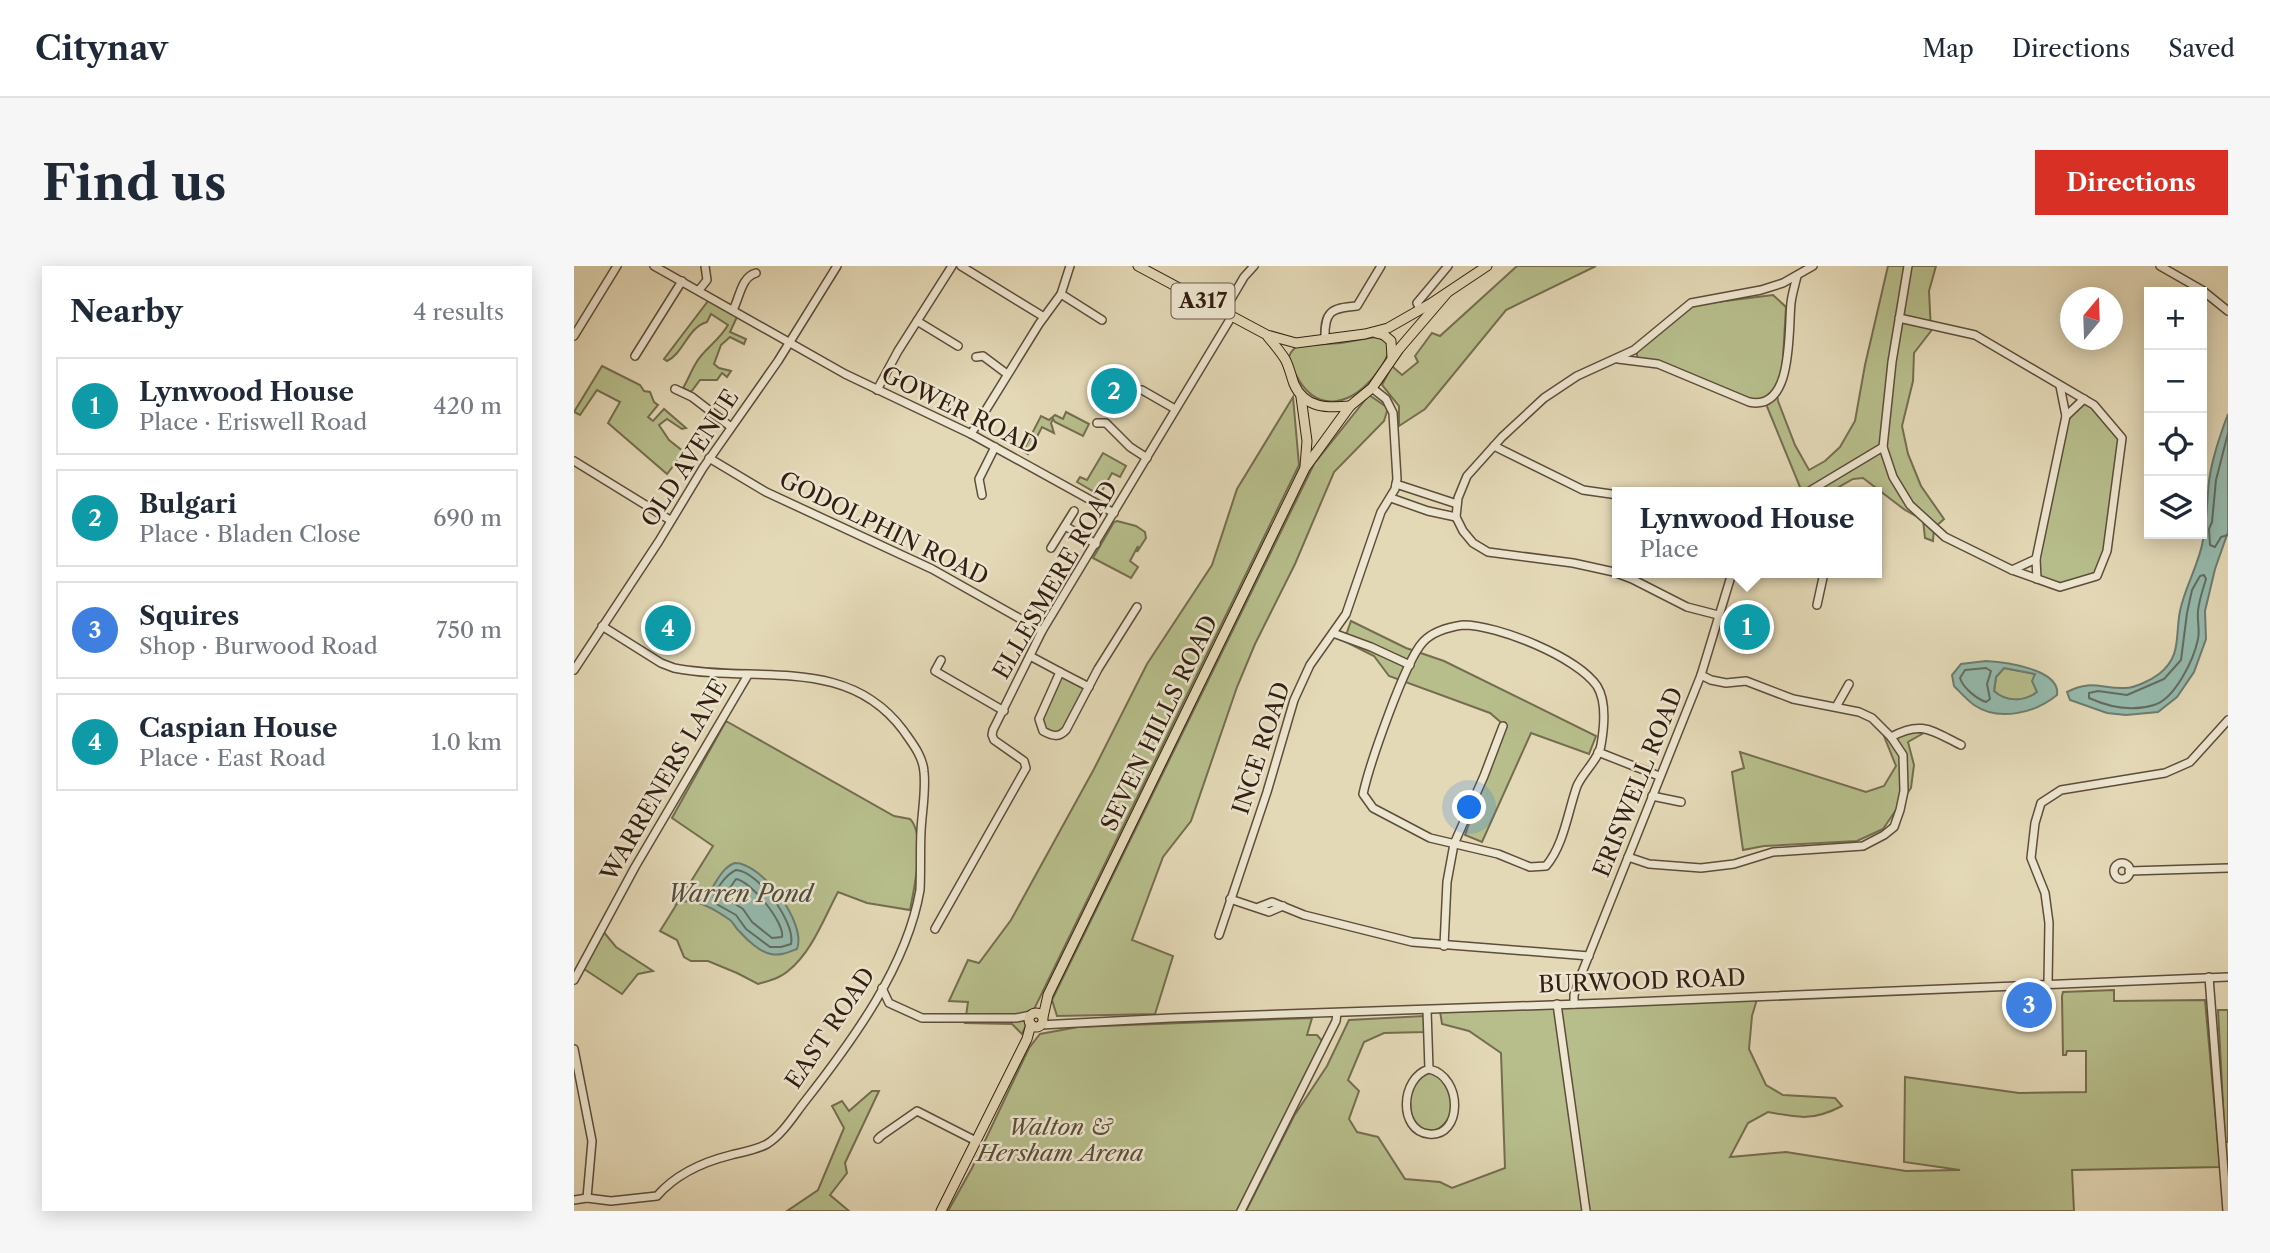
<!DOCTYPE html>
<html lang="en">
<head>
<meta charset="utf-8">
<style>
  :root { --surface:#fff; --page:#f6f6f7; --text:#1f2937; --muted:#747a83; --line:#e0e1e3; --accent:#d93025 }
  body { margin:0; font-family:"Libre Caslon Text",serif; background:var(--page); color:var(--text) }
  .controls { position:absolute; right:21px; top:21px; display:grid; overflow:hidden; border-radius:0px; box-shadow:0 4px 18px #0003 }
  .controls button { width:63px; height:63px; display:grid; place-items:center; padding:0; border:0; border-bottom:2px solid var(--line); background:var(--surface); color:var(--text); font:35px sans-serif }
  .compass { position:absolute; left:1486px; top:21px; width:63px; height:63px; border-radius:50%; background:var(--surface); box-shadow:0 4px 18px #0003; rotate:19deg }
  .you { position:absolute; left:896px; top:542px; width:24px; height:24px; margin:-18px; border:5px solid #fff; border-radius:50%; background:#1a73e8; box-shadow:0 0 0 10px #1a73e833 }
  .badge { display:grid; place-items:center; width:46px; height:46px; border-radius:50%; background:var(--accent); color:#fff; font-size:23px; font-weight:700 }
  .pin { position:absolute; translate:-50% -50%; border:4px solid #fff; box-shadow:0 2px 7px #0006 }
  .popup { position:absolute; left:1038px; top:221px; width:270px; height:91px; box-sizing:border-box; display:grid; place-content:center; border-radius:0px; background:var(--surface); filter:drop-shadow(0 2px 5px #0005); font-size:23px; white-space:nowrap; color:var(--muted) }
  .popup b { font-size:26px; color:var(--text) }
  .popup::after { content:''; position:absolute; left:50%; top:100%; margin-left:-14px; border:14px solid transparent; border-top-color:var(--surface) }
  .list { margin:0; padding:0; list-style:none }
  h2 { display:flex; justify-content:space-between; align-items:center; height:91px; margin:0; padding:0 28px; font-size:30px }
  h2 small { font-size:23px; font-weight:400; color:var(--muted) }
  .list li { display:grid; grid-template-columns:46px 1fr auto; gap:21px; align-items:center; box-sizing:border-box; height:98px; margin:0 14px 14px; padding:0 14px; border:2px solid var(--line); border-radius:0px }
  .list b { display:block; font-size:26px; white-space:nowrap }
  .list p { margin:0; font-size:23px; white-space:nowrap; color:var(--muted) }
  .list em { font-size:23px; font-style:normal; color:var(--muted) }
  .icon { flex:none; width:38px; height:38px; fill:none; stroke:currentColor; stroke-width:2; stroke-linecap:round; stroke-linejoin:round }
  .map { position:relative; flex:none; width:1654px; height:945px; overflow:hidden; border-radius:0px }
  header { display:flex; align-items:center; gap:42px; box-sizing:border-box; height:98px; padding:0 35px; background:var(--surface); border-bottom:2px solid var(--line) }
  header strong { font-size:33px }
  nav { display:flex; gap:38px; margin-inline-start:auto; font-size:24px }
  .intro { display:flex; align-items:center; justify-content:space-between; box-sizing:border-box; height:168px; padding:0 42px }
  h1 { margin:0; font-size:49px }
  .button { padding:18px 32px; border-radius:0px; background:var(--accent); color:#fff; font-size:24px; font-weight:700 }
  main { display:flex; gap:42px; padding:0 42px }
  aside { flex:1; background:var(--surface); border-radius:0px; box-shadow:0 4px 18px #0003 }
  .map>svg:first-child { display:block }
  .green { fill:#b7be8c; stroke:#746e4f; stroke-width:2 }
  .water { fill:#95baad; stroke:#6d7c6f; stroke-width:2; fill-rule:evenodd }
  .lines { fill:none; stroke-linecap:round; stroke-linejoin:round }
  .shore { stroke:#646c60; stroke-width:2 }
  .minor-casing { stroke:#5e4d3b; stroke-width:10 }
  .major-casing { stroke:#321e12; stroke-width:11 }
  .minor { stroke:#ede6d0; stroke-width:7 }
  .major { stroke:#e4d9b7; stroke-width:9 }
  .labels { text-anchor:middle; stroke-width:5; stroke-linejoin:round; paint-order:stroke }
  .shield { fill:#ede6d0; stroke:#6a5a4b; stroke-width:2 }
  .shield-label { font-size:21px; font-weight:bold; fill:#321e12 }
  .street-label { font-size:23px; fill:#321e12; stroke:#ede6d0 }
  .park-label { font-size:23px; font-style:italic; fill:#5a4e37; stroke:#ede6d0 }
  .water-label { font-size:24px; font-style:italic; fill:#504d40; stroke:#ede6d0 }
</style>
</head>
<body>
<header>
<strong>Citynav</strong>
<nav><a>Map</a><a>Directions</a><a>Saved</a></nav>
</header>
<div class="intro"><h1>Find us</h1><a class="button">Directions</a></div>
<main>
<aside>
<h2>Nearby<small>4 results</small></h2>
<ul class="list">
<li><span class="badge" style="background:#0f9aa8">1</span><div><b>Lynwood House</b><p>Place · Eriswell Road</p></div><em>420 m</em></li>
<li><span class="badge" style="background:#0f9aa8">2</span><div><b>Bulgari</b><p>Place · Bladen Close</p></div><em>690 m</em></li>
<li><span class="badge" style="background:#3f7fe0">3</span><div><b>Squires</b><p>Shop · Burwood Road</p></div><em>750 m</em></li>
<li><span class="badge" style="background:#0f9aa8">4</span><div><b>Caspian House</b><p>Place · East Road</p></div><em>1.0 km</em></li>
</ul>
</aside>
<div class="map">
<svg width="1654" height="945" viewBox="0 0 1654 945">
  <rect width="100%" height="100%" fill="#e4d9b7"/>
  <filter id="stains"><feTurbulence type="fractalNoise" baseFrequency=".00286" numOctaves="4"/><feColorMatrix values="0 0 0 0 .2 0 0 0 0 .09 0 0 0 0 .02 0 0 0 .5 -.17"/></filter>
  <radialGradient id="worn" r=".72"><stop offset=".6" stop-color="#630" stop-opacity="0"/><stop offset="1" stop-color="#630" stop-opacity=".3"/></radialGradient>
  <g class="green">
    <polygon points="943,0 1022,0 932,44 851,143 825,160 825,140 808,119 818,100 828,109 844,96 841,90 858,67 866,70"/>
    <polygon points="1314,0 1362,0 1355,25 1357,65 1340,87 1339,115 1328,160 1334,188 1347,220 1370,253 1360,262 1359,275 1351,272 1349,254 1331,244 1289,212 1279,213 1256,226 1228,226 1192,138 1175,135 1063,93 1063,84 1118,39 1199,29 1212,41 1208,108 1202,121 1204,135 1221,179 1235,204 1251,195 1266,181 1281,155 1291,99"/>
    <path d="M137 31 144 39 163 51 156 66 172 73 170 78 156 71 147 79 140 98 145 102 157 105 153 111 148 107 143 114H126L117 126 109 122C114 114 117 105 122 97 129 84 145 75 154 59L137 48 133 56C114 61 109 88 93 95L90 93Z"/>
    <path d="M801 71 808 73 815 79C815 92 806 103 798 113 773 141 741 146 722 109 720 105 716 99 715 94 714 88 719 84 723 80L767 77Z"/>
    <polygon points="28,100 66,119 70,125 76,126 80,136 84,139 74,151 79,155 90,143 112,162 108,163 93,153 85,159 95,174 110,186 93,208 34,157 46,136 23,124 6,149 0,146"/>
    <polygon points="795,129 814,142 810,155 760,206 721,298 681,378 663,421 617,555 589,591 558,674 599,690 581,748 483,750 478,734 740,198"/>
    <polygon points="719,131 725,199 448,768 438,758 391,757 394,736 375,735 394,694 405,697 437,654 520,503 573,398 638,299 663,223"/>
    <polygon points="1510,133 1548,172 1533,285 1523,310 1486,321 1463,313 1462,293 1492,150"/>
    <polygon points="492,146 515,158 509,170 481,156 479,153 477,157 480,167 468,161 454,188 449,185 467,150 475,154 481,149 489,153"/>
    <polygon points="529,187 552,200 546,211 538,207 528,225 538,231 536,235 503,216 506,211 513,214"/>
    <polygon points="543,255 562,260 571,266 572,272 563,286 564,280 556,295 564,301 557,312 519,292 540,256"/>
    <polygon points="777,355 832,382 870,395 1022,470 1015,488 957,467 908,576 891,569 930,459 916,447 815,410 800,390 770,375"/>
    <path d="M1430 402 1461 408 1463 426C1450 436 1432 437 1420 425L1422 411Z"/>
    <polygon points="486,406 515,421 492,464 479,470 465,457"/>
    <path d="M152 455 320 550 336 553C352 569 340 624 336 644L293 637 264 626C250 652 238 686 214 705 206 712 195 715 184 718L163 707 134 695H117L110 691 103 674 86 665 139 580 98 552Z"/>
    <polygon points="1337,460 1348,468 1334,476 1340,499 1337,522 1309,563 1283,575 1190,580 1169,584 1158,506 1170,502 1166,486 1292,526 1310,520 1322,500 1310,470"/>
    <polygon points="28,664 42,681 79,705 64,708 48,728 7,701"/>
    <path d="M1540 724V735L1631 734 1646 901 1498 904 1500 945H672L720 850 753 800 775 754 850 750V766L810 767 790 776 774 814 785 825 775 853 783 866 804 871 831 913 866 916 878 922 931 902 927 787 895 765 868 758 866 745 1183 733 1178 750 1175 783 1192 819 1209 829 1261 832 1268 840C1239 855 1225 852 1194 846L1174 857 1156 891 1212 886 1332 905 1386 904 1330 896 1331 811 1445 827 1512 826V785H1493L1492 789H1489L1488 730 1489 726Z"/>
    <polygon points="1644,744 1654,744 1654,876 1651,876"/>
    <polygon points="738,752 733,769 743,769 749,776 664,945 374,945 398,902 455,782 466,768 504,761"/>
    <path d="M857 806C861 809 869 812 871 816 886 836 877 861 854 867 834 854 836 845 836 822L851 807Z"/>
    <polygon points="298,825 305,825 271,897 273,907 256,929 275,945 213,945 244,924 270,862 258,840 268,835 275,845"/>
  </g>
  <g class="water">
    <path d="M1654 148V266L1641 303 1631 345 1632 373 1620 406 1603 431 1584 446 1552 449 1533 447 1496 434 1493 426C1518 413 1527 423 1551 422 1561 422 1577 414 1585 408 1608 390 1601 370 1606 345 1611 320 1625 299 1629 274 1633 254 1633 234 1635 215 1638 192 1646 169 1654 148Z"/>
    <path d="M1412 395C1430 396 1487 403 1483 429 1461 447 1425 456 1400 439 1393 434 1386 426 1380 420L1378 409 1387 398ZM1430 402 1461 408 1458 415 1463 426C1450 436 1432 436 1420 425L1422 411Z"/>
    <path d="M161 597C188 597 233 657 223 683 215 686 206 690 197 688 187 687 172 673 166 666 161 662 160 657 156 654 142 644 116 628 101 639L109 630C115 630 122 632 127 631 141 627 143 603 161 597Z"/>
  </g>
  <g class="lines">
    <g class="shore">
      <polyline points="1654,167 1642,214 1638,256 1635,263 1636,279 1641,281 1647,271 1654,269"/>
      <path d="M1630 309 1632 313C1629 323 1625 334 1624 345 1623 354 1626 364 1624 373 1620 393 1601 433 1580 439 1558 446 1535 441 1515 432V427L1524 425 1553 429 1590 413 1607 394 1613 347 1618 324 1626 310Z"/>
      <path d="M1412 402 1417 405 1413 418 1416 433 1412 436C1403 433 1389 422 1386 412L1391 404Z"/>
      <path d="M162 604C184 605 222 657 217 678L207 681H196L172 663 162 649 139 636C140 625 151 609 162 604Z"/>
      <path d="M162 613C177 615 211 657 208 671L198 672 178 656 169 643 152 632 151 629Z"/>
    </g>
    <g class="minor-casing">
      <g id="minor">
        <polyline points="80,0 271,108 397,168 540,247"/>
        <polyline points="387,0 470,51"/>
        <polyline points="1586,0 1628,24 1654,45"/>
        <polyline points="125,24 133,14 131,0"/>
        <polyline points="487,28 528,54"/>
        <polyline points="846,43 843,37 874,0"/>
        <path d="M159 44C166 31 167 11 182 7"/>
        <polyline points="650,45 670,11 680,0"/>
        <polyline points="1325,52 1401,69 1520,139 1548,172 1533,285 1523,310 1486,321 1438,304 1371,271 1336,239 1319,211 1309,181 1318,96 1334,0"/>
        <polyline points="343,55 384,80"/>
        <polyline points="0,70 43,0"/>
        <path d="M751 74C750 46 756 42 783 40L807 0"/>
        <polyline points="61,90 108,15"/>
        <polyline points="402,91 409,90 433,108"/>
        <path d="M1044 93 1084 98 1175 136C1220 146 1214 64 1217 37 1218 28 1221 19 1223 10"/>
        <polyline points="101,123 118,131 157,161"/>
        <polyline points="303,124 324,85 378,0"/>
        <polyline points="563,124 568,124 601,143"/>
        <polyline points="1492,150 1510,133"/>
        <polyline points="523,157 532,157 556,181 573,192"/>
        <polyline points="397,168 465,58 487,28 496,0"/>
        <polyline points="920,180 1009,224 1044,229"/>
        <polyline points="135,192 192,226 358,303 468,365"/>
        <polyline points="0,195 96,254"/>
        <polyline points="822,218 883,238"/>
        <polyline points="1234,226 1309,181"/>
        <polyline points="408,229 405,213 421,181"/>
        <polyline points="817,232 854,245 882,251"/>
        <polyline points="491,260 522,278"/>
        <polyline points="477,282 500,245"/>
        <polyline points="1462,293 1463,313"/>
        <polyline points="1438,304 1462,293 1492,150 1486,120"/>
        <polyline points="1243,339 1250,307"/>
        <polyline points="1144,349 1113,341 1058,313 1040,306 999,297 914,286 899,277 889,265 882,251 884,232 893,210 928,171 970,132 1003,110 1060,84 1117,37 1187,24 1209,17 1239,0"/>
        <path d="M889 359C924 359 1003 391 1023 420 1033 436 1030 462 1027 479 1025 493 1009 506 1003 520 994 545 990 579 972 600L956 601 924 588 856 572 799 542 789 528C795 500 831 395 849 376 859 365 875 361 889 359Z"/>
        <polyline points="759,367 797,381 836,399"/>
        <path d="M456 390 486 406 465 453 469 465C478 470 485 472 492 464L524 403 563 341"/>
        <polyline points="367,394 361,405 430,445"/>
        <polyline points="0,404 85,275 129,202 204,95 263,0"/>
        <polyline points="486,406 515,421"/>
        <polyline points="1262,441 1275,418"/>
        <path d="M1317 471C1348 454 1358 465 1387 479"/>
        <polyline points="1024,486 1085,510"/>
        <polyline points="1078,530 1107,536"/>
        <polyline points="1054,591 1075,598 1127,602 1160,598 1199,586 1289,580 1310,569 1320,561 1326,544 1330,525 1329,489 1317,471 1298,452 1285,446 1219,433 1172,415 1152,417 1137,414 1127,409"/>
        <circle cx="1548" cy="605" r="8"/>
        <polyline points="1555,605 1654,602"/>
        <polyline points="656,633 695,646 709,640"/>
        <polyline points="685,641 698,636 730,649 838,676 1015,690"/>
        <polyline points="361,663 452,502 450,495 420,474 418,469 419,464 468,365 658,50"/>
        <polyline points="645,669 693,526 720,434 736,399 772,348 807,246 821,223 823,213 819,147 812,133 798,122"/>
        <polyline points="870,680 873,616 880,578 910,510 929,460"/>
        <polyline points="1635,711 1653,945"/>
        <polyline points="0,714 61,601 174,409"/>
        <polyline points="1474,717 1475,657 1471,627 1457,592 1461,557 1467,537 1487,524 1591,507 1616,496 1654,454"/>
        <polyline points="308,722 315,737 348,752 442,752 457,749"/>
        <polyline points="983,738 1012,945"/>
        <polyline points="1000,738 1000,729 1007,709 1127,409 1158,307"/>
        <path d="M853 744 855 803C890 811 888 872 855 868 824 865 826 812 855 803"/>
        <polyline points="466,759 597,752 1034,737 1654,711"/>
        <polyline points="0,783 18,875 13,932 0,934"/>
        <polyline points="304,873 307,870 343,845 402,875"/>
        <path d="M13 932 37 935 83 930C102 908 129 896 157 889 169 886 182 884 193 878 209 868 220 849 232 834 279 774 333 700 346 624 347 604 346 584 347 565 348 545 352 525 350 506 349 490 338 477 329 464 272 388 181 418 100 402L87 397 28 360"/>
        <polyline points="667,945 762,755 763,747"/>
      </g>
    </g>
    <g class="major-casing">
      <g id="major">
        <polyline points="564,0 693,69 722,77 791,68 814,62 856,38 913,0"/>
        <polyline points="802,67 810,69 817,75 818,91"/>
        <path d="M694 71C700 78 706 85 711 93 715 100 717 110 720 118 731 143 754 142 776 140"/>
        <polyline points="727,131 733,175 731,200"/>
        <circle cx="462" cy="754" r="7"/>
        <polyline points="469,751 474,729 731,202 776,140 798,122 825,83 873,27"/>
        <polyline points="367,945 453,773 457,758"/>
      </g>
    </g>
    <use href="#minor" class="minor"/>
    <use href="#major" class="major"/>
  </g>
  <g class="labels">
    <rect class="shield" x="597.5" y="17.5" width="63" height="35" rx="5"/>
    <g class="shield-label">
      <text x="629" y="42">A317</text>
    </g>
    <g class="street-label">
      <text transform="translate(386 144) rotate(26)" y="8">GOWER ROAD</text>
      <text transform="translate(116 192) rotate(-57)" y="8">OLD AVENUE</text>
      <text transform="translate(310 262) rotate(26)" y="8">GODOLPHIN ROAD</text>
      <text transform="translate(481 314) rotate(-60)" y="8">ELLESMERE ROAD</text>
      <text transform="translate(585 457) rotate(-64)" y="8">SEVEN HILLS ROAD</text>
      <text transform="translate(687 482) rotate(-72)" y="8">INCE ROAD</text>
      <text transform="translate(90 514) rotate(-60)" y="8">WARRENERS LANE</text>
      <text transform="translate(1064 516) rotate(-68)" y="8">ERISWELL ROAD</text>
      <text transform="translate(1068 715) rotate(-2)" y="8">BURWOOD ROAD</text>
      <text transform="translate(256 762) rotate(-56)" y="8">EAST ROAD</text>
    </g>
    <g class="park-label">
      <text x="486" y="869">Walton &amp;<tspan x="486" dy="26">Hersham Arena</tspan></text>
    </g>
    <g class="water-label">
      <text x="166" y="636">Warren Pond</text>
    </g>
  </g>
  <rect width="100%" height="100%" filter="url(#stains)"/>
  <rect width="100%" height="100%" fill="url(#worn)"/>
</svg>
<div class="controls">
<button>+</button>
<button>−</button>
<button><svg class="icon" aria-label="locate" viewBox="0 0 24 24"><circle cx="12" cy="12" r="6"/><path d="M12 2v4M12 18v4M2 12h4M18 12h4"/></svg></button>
<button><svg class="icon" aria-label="layers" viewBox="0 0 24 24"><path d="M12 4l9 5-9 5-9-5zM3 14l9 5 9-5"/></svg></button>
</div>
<svg class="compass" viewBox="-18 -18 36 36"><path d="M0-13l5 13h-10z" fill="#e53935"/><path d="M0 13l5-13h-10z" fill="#747a83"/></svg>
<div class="you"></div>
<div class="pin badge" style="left:1173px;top:361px;background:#0f9aa8">1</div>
<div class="popup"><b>Lynwood House</b>Place</div>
<div class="pin badge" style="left:540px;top:125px;background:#0f9aa8">2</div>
<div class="pin badge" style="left:1455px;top:739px;background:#3f7fe0">3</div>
<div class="pin badge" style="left:94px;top:362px;background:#0f9aa8">4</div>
</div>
</main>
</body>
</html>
